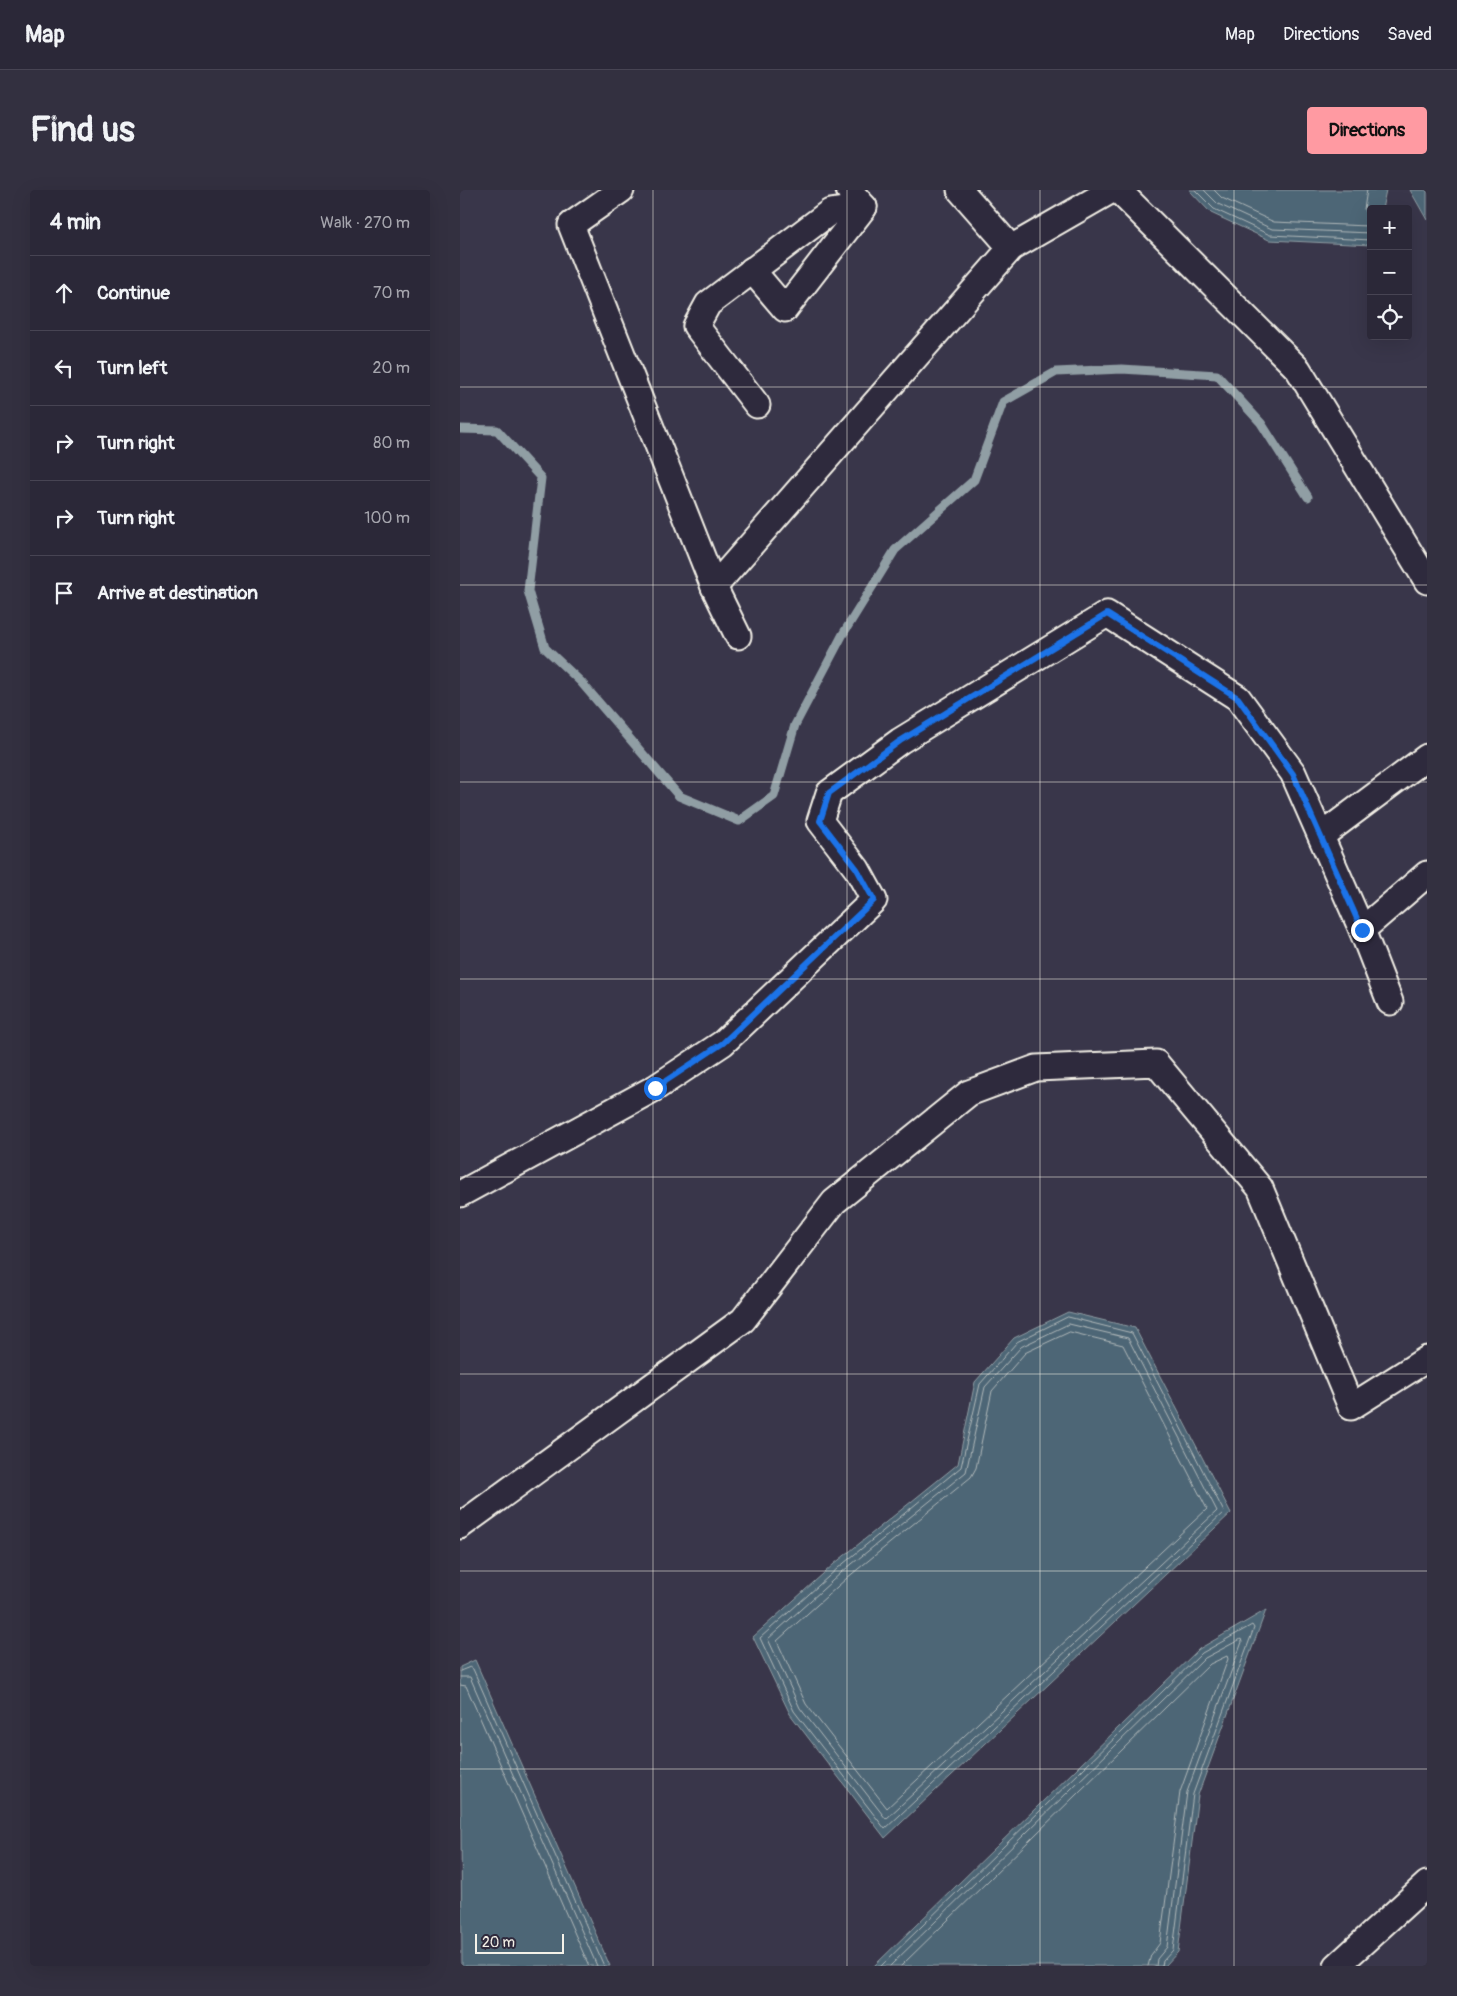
<!DOCTYPE html>
<html lang="en">
<head>
<meta charset="utf-8">
<style>
  :root { --surface:#2b2838; --page:#333040; --text:#f1f3f6; --muted:#a6a6ae; --line:#474453; --accent:#ff9aa2 }
  body { margin:0; font-family:Pangolin,sans-serif; background:var(--page); color:var(--text) }
  .controls { position:absolute; right:15px; top:15px; display:grid; overflow:hidden; border-radius:5px; box-shadow:0 5px 20px #0002 }
  .controls button { width:45px; height:45px; display:grid; place-items:center; padding:0; border:0; border-bottom:1px solid var(--line); background:var(--surface); color:var(--text); font:25px sans-serif }
  .scale { position:absolute; left:15px; bottom:12px; width:89px; box-sizing:border-box; padding-left:5px; border:2px solid #f4f1e8; border-top:0; font-size:14px; line-height:18px; white-space:nowrap; color:#f4f1e8; -webkit-text-stroke:4px #2f2a3d; paint-order:stroke }
  .stop { position:absolute; width:15px; height:15px; margin:-11px; border:4px solid #1a73e8; border-radius:50%; background:#fff }
  .stop.end { background:#1a73e8; border-color:#fff; box-shadow:0 1px 5px #0008 }
  .list { margin:0; padding:0; list-style:none }
  h2 { display:flex; justify-content:space-between; align-items:center; height:65px; margin:0; padding:0 20px; font-size:21px }
  h2 small { font-size:16px; font-weight:400; color:var(--muted) }
  .list li { display:grid; grid-template-columns:32px 1fr auto; gap:15px; align-items:center; box-sizing:border-box; height:75px; padding:0 20px; border-top:1px solid var(--line) }
  .list b { display:block; font-size:19px; white-space:nowrap }
  .list em { font-size:16px; font-style:normal; color:var(--muted) }
  .icon { flex:none; width:28px; height:28px; fill:none; stroke:currentColor; stroke-width:2; stroke-linecap:round; stroke-linejoin:round }
  .map { position:relative; flex:none; width:967px; height:1776px; overflow:hidden; border-radius:5px }
  header { display:flex; align-items:center; gap:30px; box-sizing:border-box; height:70px; padding:0 25px; background:var(--surface); border-bottom:1px solid var(--line) }
  header strong { font-size:24px }
  nav { display:flex; gap:28px; margin-inline-start:auto; font-size:18px }
  .intro { display:flex; align-items:center; justify-content:space-between; box-sizing:border-box; height:120px; padding:0 30px }
  h1 { margin:0; font-size:35px }
  .button { padding:12px 22px; border-radius:5px; background:var(--accent); color:#111; font-size:18px; font-weight:700 }
  main { display:flex; gap:30px; padding:0 30px }
  aside { flex:1; background:var(--surface); border-radius:5px; box-shadow:0 5px 20px #0002 }
  .map>svg:first-child { display:block }
  .water { fill:#4d6676; stroke:#909ea4 }
  .lines { fill:none; stroke-linecap:round; stroke-linejoin:round }
  .shore { stroke:#b1b9ba; stroke-width:1 }
  .stream { stroke:#909ea4; stroke-width:9 }
  .street-casing { stroke:#f4f1e8; stroke-width:29 }
  .street { stroke:#2f2a3d; stroke-width:25 }
  .route { stroke:#1a73e8; stroke-width:6 }
  .grid { fill:none; stroke:#f4f1e8; stroke-width:1; stroke-opacity:0.55 }
</style>
</head>
<body>
<header>
<strong>Map</strong>
<nav><a>Map</a><a>Directions</a><a>Saved</a></nav>
</header>
<div class="intro"><h1>Find us</h1><a class="button">Directions</a></div>
<main>
<aside>
<h2>4 min<small>Walk · 270 m</small></h2>
<ul class="list">
<li><svg class="icon" aria-label="ahead" viewBox="0 0 24 24"><path d="M12 20V5M6 11l6-6 6 6"/></svg><div><b>Continue</b></div><em>70 m</em></li>
<li><svg class="icon" aria-label="left" viewBox="0 0 24 24"><path d="M17 20v-9H6M10 6l-5 5 5 5"/></svg><div><b>Turn left</b></div><em>20 m</em></li>
<li><svg class="icon" aria-label="right" viewBox="0 0 24 24"><path d="M7 20v-9h11M14 6l5 5-5 5"/></svg><div><b>Turn right</b></div><em>80 m</em></li>
<li><svg class="icon" aria-label="right" viewBox="0 0 24 24"><path d="M7 20v-9h11M14 6l5 5-5 5"/></svg><div><b>Turn right</b></div><em>100 m</em></li>
<li><svg class="icon" aria-label="arrive" viewBox="0 0 24 24"><path d="M6 21V4h12l-3 4 3 4H6"/></svg><div><b>Arrive at destination</b></div></li>
</ul>
</aside>
<div class="map">
<svg width="967" height="1776" viewBox="0 0 967 1776">
  <rect width="100%" height="100%" fill="#39364a"/>
  <filter id="ink" filterUnits="userSpaceOnUse"><feTurbulence type="fractalNoise" baseFrequency=".02" numOctaves="2"/><feDisplacementMap in="SourceGraphic" scale="10" xChannelSelector="R" yChannelSelector="G"/><feConvolveMatrix kernelMatrix="1 2 1 2 8 2 1 2 1" color-interpolation-filters="sRGB"/></filter>
  <g filter="url(#ink)">
    <g class="water">
      <polygon points="729,0 926,0 922,19 911,19 911,55 809,50 751,23"/>
      <polygon points="950,0 967,0 967,30"/>
      <polygon points="608,1122 675,1138 771,1323 425,1648 330,1524 293,1447 374,1374 498,1274 515,1192 554,1148"/>
      <polygon points="806,1420 738,1605 718,1762 705,1776 414,1776 739,1459"/>
      <polygon points="15,1470 150,1776 2,1776 0,1477"/>
    </g>
    <g class="lines">
      <g class="shore">
        <polyline points="735,0 754,19 810,45 911,50"/>
        <polyline points="744,0 758,14 812,39 911,43"/>
        <polyline points="754,0 762,8 814,32 908,36 910,33 904,19 907,0"/>
        <polygon points="608,1127 672,1143 764,1322 425,1639 334,1521 300,1448 378,1378 501,1277 520,1194 557,1152"/>
        <polygon points="609,1134 668,1148 757,1321 426,1629 340,1518 308,1449 382,1382 506,1282 525,1197 561,1157"/>
        <polygon points="610,1142 663,1155 747,1319 427,1618 346,1514 317,1451 387,1388 511,1287 516,1278 532,1201 565,1163"/>
        <polyline points="0,1481 10,1477 13,1479 144,1776"/>
        <polyline points="0,1487 10,1487 137,1776"/>
        <polyline points="0,1495 6,1496 129,1776"/>
        <polyline points="421,1776 742,1463 792,1435 794,1438 733,1604 713,1760 703,1771 702,1776"/>
        <polyline points="430,1776 745,1468 781,1449 782,1452 727,1602 707,1757 697,1769 696,1776"/>
        <polyline points="441,1776 750,1474 767,1466 768,1469 720,1602 700,1753 691,1765 688,1776"/>
      </g>
      <polyline class="stream" points="0,239 37,240 81,288 68,401 85,458 121,492 219,606 279,631 314,606 335,535 383,444 435,360 514,290 543,212 596,182 662,179 757,185 801,233 848,307"/>
      <g class="street-casing">
        <g id="street">
          <polyline points="161,0 111,35 254,397 278,446"/>
          <polyline points="500,0 551,58"/>
          <polyline points="658,0 838,179 967,391"/>
          <polyline points="292,80 325,119 404,17 389,0"/>
          <polyline points="297,215 236,136 248,114 370,22 404,17"/>
          <polyline points="254,397 551,58 652,0"/>
          <polyline points="861,646 967,567"/>
          <polyline points="902,740 967,684"/>
          <polyline points="0,1004 195,898 263,853 414,710 397,679 360,631 369,603 440,551 647,424 778,508 833,583 902,740 930,812"/>
          <polyline points="0,1336 283,1130 374,1012 509,903 576,878 696,873 800,998 891,1217 967,1169"/>
          <polyline points="877,1776 967,1694"/>
        </g>
      </g>
      <use href="#street" class="street"/>
    </g>
  </g>
  <g class="lines" filter="url(#ink)">
    <polyline class="route" points="195,898 263,853 414,710 397,679 360,631 369,603 440,551 647,424 778,508 833,584 902,740"/>
  </g>
  <path class="grid" d="M193 0V1776M387 0V1776M580 0V1776M774 0V1776M0 197H967M0 395H967M0 592H967M0 789H967M0 987H967M0 1184H967M0 1381H967M0 1579H967"/>
</svg>
<div class="controls">
<button>+</button>
<button>−</button>
<button><svg class="icon" aria-label="locate" viewBox="0 0 24 24"><circle cx="12" cy="12" r="6"/><path d="M12 2v4M12 18v4M2 12h4M18 12h4"/></svg></button>
</div>
<div class="scale">20 m</div>
<div class="stop" style="left:195px;top:898px"></div>
<div class="stop end" style="left:902px;top:740px"></div>
</div>
</main>
</body>
</html>
